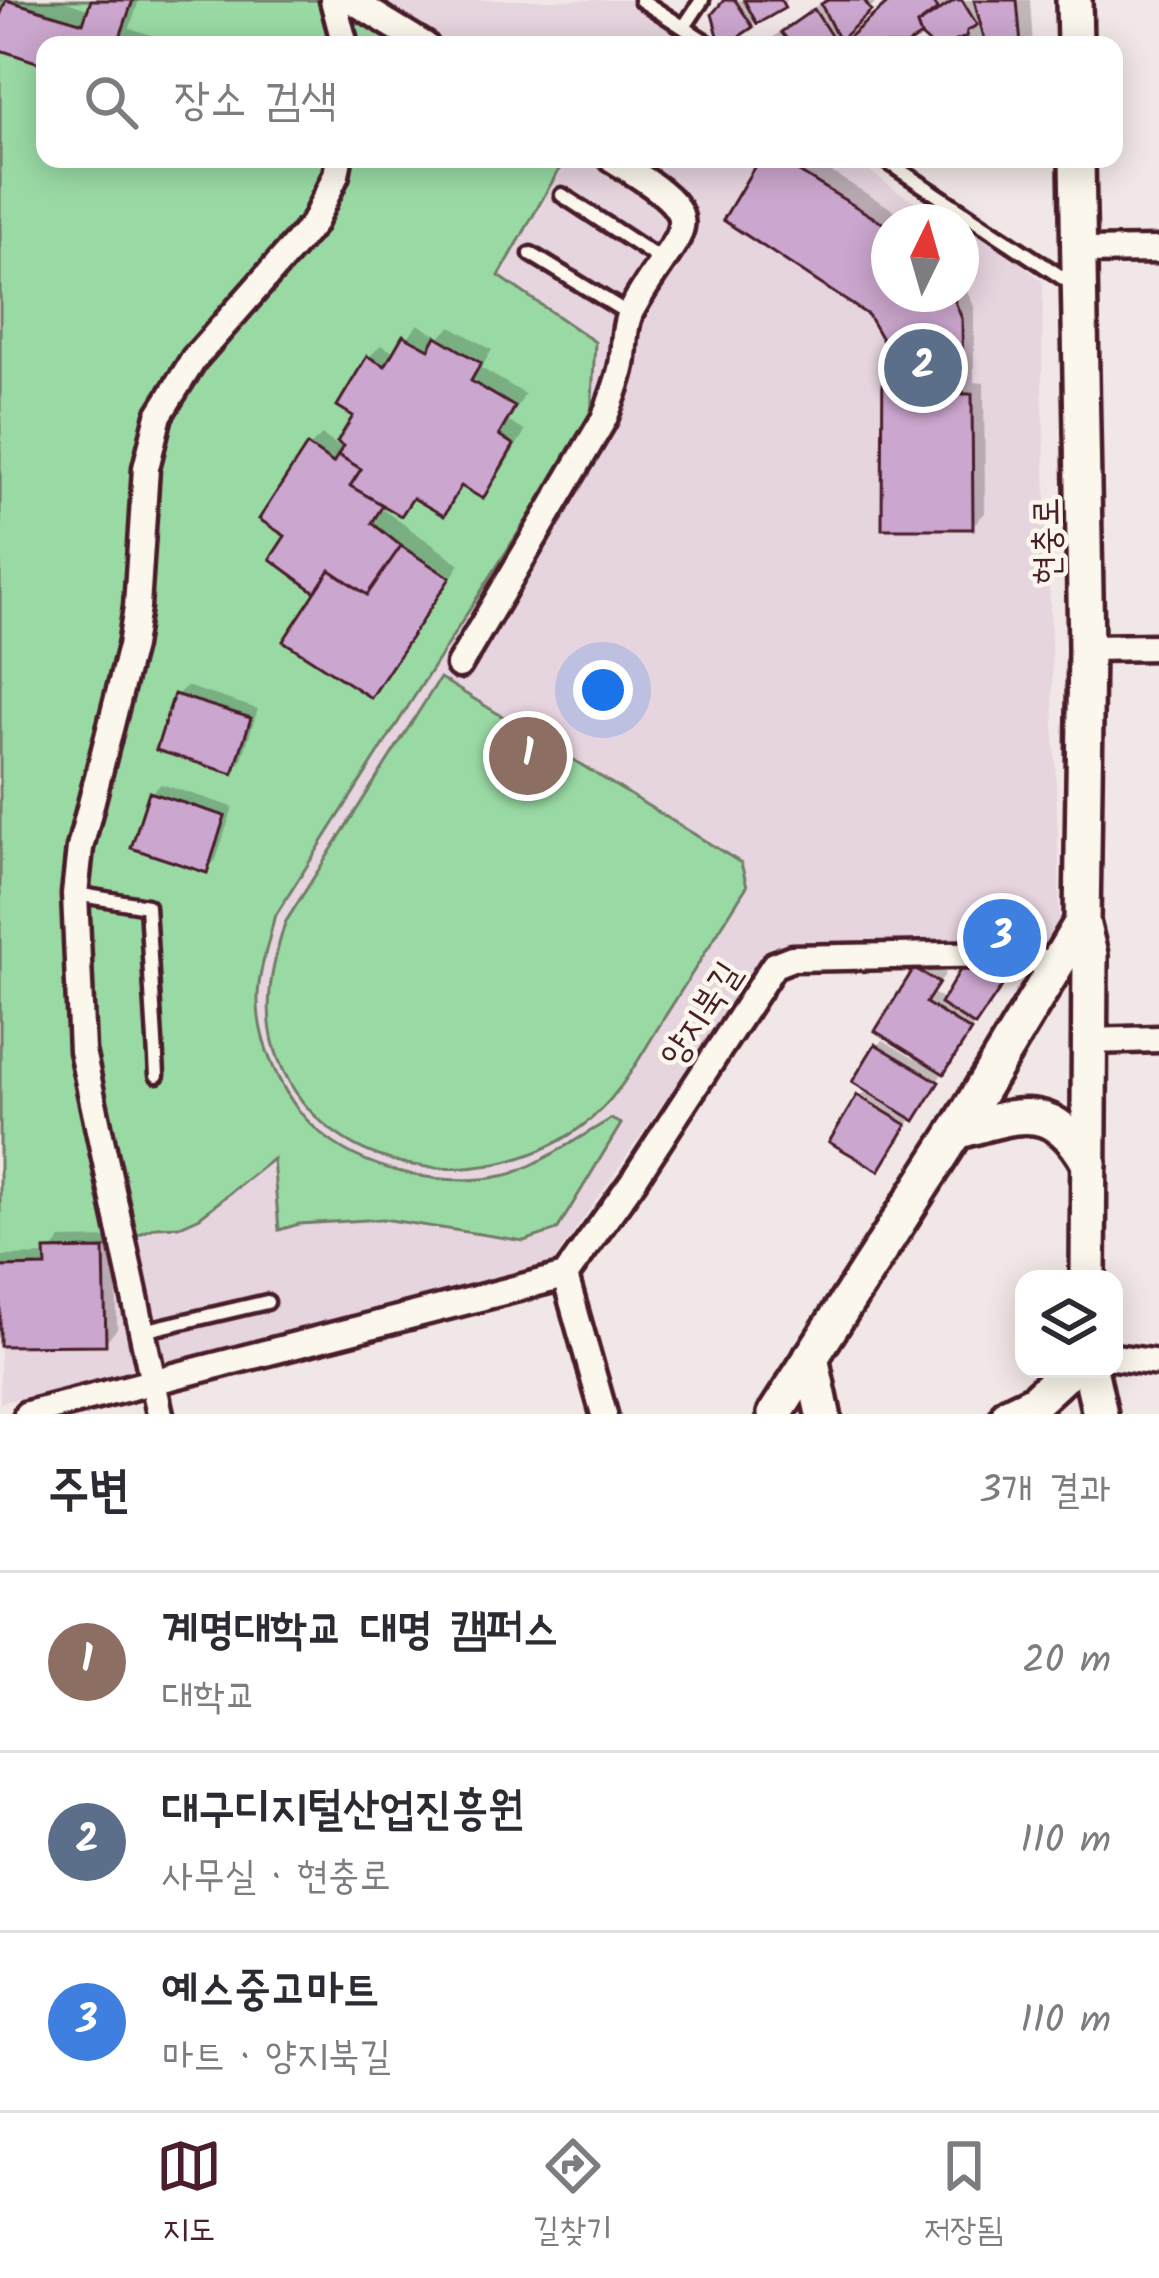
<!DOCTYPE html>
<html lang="ko">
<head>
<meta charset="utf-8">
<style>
  :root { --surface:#fff; --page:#f7f7f7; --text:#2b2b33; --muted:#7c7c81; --line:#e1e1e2; --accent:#4a1f2b }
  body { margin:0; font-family:Kalam,"Poor Story",sans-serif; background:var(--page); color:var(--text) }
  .controls { position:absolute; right:36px; bottom:36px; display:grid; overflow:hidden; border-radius:24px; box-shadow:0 6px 30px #0003 }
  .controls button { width:108px; height:108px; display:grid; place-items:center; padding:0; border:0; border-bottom:3px solid var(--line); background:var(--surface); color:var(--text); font:60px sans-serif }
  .compass { position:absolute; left:871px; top:204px; width:108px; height:108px; border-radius:50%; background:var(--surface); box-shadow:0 6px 30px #0003; rotate:5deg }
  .you { position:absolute; left:603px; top:690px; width:42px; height:42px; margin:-30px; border:9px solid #fff; border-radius:50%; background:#1a73e8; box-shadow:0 0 0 18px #1a73e833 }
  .badge { display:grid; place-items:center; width:78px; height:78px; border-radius:50%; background:var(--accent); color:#fff; font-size:39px; font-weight:700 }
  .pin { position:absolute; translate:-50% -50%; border:6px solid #fff; box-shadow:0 3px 12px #0006 }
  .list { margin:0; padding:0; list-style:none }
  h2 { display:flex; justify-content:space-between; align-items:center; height:156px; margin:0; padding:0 48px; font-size:51px }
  h2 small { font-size:39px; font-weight:400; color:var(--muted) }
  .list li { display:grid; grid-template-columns:78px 1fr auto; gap:36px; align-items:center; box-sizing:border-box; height:180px; padding:0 48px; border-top:3px solid var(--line) }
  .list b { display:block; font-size:45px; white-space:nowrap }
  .list p { margin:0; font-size:39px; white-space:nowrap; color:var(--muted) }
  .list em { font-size:39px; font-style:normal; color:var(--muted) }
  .icon { flex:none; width:66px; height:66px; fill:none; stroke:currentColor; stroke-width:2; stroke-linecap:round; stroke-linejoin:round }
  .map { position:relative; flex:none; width:1159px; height:1414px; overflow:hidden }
  .search { position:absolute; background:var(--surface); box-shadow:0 6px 30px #0003; left:36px; right:36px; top:36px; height:132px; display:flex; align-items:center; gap:30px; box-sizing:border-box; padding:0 42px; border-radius:24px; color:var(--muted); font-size:45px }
  .sheet { height:696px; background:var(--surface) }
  nav { display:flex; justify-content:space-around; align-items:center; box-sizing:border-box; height:168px; border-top:3px solid var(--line); background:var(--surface); font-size:33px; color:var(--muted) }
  nav a { display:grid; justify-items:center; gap:6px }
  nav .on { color:var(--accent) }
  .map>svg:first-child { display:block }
  .built { fill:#e6d4df }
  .green { fill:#99daa4; stroke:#727c68; stroke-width:3 }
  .shadow { fill:#0003 }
  .building { fill:#cba6ce; stroke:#4a1f2b; stroke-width:3 }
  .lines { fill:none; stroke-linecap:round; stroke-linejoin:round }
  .lane-casing { stroke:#4a1f2b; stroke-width:21 }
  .street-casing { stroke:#4a1f2b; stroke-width:33 }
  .secondary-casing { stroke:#4a1f2b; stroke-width:42 }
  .lane { stroke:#fbf7ec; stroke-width:12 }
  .street { stroke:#fbf7ec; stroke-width:24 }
  .secondary { stroke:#fbf7ec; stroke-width:33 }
  .labels { text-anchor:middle; stroke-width:9; stroke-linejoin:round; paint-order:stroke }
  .street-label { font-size:36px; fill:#4a1f2b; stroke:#fbf7ec }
</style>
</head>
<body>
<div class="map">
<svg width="1159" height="1414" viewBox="0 0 1159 1414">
  <rect width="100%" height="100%" fill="#f1e7e6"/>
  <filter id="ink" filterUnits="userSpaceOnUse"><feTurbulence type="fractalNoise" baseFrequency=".00833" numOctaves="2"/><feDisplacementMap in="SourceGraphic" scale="24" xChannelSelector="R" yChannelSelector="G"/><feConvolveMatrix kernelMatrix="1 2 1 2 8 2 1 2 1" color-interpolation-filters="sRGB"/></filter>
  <g filter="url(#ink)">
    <polygon class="built" points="0,0 639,0 707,45 45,45 45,159 853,159 897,191 952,222 889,222 889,294 961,294 961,227 1010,254 1043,282 1042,382 1059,869 1059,935 1053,945 1006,948 771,946 546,1273 0,1403"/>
    <g class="green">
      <path d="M0 0H390L378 17 425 45H45V159H565L499 276 595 342 591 418 274 918C269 943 258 973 258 998 257 1043 283 1099 316 1129 361 1171 446 1189 506 1175 533 1169 584 1134 611 1119L621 1124 557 1230 524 1241 383 1219 299 1224 279 1230 273 1159 200 1217 180 1226 156 1227 104 1249 46 1250V1266L0 1267Z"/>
      <path d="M440 678 741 863 747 886C719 930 692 974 664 1018 639 1058 619 1099 581 1127 481 1200 316 1178 275 1049 262 1006 273 963 285 923Z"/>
    </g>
    <g class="shadow">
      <polygon points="9,0 61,0 91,10 94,0 139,0 130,28 181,45 45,45 45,62 0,47 0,26"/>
      <polygon points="728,0 788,0 751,25"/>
      <polygon points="825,0 878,0 834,45 762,45"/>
      <polygon points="891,0 1030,0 1033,45 936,45 920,32 902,45 849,45"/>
      <polygon points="763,159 810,159 913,222 889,222 889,294 961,294 961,279 974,306 974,382 984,383 985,513 972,526 886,341"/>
      <polygon points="418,324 440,337 451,326 492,350 481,368 525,394 509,422 525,431 495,482 482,495 464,484 443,512 416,496 401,513 386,504 382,509 460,564 383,682 371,695 319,591 274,558 289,535 309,447 322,435 338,446 357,415 369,357 381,345 396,353"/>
      <polygon points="186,686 258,709 241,762 232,771 177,695"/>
      <polygon points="161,784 233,807 216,860 207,869 151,793"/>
      <polygon points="925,960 946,973 933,993 946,1001 969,965 1013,968 879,1168 860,1097 868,1089 878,1046 883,1040 915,1059 918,1054 916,970"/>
      <polygon points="116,1238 117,1329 105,1342 0,1343 0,1256 48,1255 61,1239"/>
    </g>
    <g class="building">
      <polygon points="6,0 83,23 91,0 133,0 119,40 133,45 45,45 45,65 0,50 0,16"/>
      <polygon points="724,0 735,0 753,27 731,42 718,36 712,14"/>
      <polygon points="744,0 781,0 785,8 757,24"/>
      <polygon points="828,0 864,0 871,11 839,41 821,4"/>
      <polygon points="891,0 930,0 938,9 917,25 921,36 907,45 845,45 843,42"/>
      <polygon points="955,0 962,0 977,25 967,31 966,37 947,45 931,45 921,36 917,25"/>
      <polygon points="974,0 1017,0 1021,45 986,45"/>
      <polygon points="814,9 837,45 792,45 781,32"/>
      <polygon points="759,159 778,159 889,227 889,294 952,294 962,319 963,394 972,394 973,529 882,529 883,341 868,315 723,220"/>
      <polygon points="403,335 429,349 436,336 481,363 471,381 515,407 499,435 514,445 483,499 461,486 444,516 413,498 401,516 350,486 361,469 338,455 343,446 337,442 353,416 337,406 367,356 385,366"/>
      <polygon points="307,445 333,463 338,455 361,469 350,486 383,505 372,523 401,546 367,595 330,570 315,592 270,559 285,536 259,519"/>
      <polygon points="401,546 450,578 371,698 283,641 330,570 367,595"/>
      <polygon points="174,694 251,718 233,774 156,750"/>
      <polygon points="149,792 225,816 207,873 131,848"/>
      <polygon points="914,968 939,983 926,1003 971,1031 944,1074 875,1031"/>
      <polygon points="960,970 1011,973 975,1026 940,1004"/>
      <polygon points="875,1044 939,1082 915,1121 852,1082"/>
      <polygon points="857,1095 907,1125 879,1171 829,1142"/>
      <polygon points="104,1249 106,1345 0,1346 0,1267 46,1266 45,1250"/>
    </g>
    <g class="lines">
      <g class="lane-casing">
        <g id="lane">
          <polyline points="641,0 711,45"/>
          <polyline points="684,27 702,0"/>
          <polyline points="883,159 1072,284"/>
          <polyline points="562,195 664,262"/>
          <polyline points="531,254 629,314"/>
          <polyline points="76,894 147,906 157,1075"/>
          <polyline points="143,1331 267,1302"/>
        </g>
      </g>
      <g class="street-casing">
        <g id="street">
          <polyline points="333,0 345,45"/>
          <polyline points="351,0 425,45"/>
          <polyline points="1079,251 1159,250"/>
          <polyline points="1086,648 1159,647"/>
          <path d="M459 665 604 419C611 401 618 384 622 365 625 348 623 325 632 309 681 221 721 225 612 159"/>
          <polyline points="1090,1041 1159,1039"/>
          <polyline points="565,1276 604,1414"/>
          <polyline points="1114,1357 1159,1363"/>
          <polyline points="27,1414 565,1276 633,1181 774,965 792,958 998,954 1025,956 1055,966"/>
          <polyline points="160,1414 82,1051 75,894 80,848 131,646 137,607 146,468 159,415 194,359 313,224 336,175 339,159"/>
        </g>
      </g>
      <g class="secondary-casing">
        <g id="secondary">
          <polyline points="1074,0 1075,45"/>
          <polyline points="1077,159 1086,648 1082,922 1090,955 1088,1279"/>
          <path d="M956 1132C1017 1114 1054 1099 1089 1164"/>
          <polyline points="811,1357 823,1414"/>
          <polyline points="1090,1369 1100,1414"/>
          <polyline points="775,1414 956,1132 1082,922"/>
          <polyline points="1009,1414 1034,1402 1070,1369"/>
        </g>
      </g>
      <use href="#lane" class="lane"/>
      <use href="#street" class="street"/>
      <use href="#secondary" class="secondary"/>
    </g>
  </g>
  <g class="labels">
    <g class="street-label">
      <text transform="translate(1045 541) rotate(-91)" y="13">현충로</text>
      <text transform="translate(699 1013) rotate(-57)" y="13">양지북길</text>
    </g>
  </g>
</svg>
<div class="controls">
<button><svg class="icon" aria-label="layers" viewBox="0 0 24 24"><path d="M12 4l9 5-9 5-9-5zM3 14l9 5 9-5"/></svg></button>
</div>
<svg class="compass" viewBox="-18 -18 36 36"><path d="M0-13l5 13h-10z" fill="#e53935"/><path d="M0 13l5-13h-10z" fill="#7c7c81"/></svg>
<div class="you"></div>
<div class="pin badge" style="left:528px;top:756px;background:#8d6e63">1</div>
<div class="pin badge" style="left:923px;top:368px;background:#5c6f8a">2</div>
<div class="pin badge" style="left:1002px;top:938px;background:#3f7fe0">3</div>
<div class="search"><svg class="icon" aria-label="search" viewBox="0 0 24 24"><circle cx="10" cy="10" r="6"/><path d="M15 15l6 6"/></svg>장소 검색</div>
</div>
<section class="sheet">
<h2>주변<small>3개 결과</small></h2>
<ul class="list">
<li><span class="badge" style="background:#8d6e63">1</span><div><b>계명대학교 대명 캠퍼스</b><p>대학교</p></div><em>20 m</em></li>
<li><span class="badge" style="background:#5c6f8a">2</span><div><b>대구디지털산업진흥원</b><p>사무실 · 현충로</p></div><em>110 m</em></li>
<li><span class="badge" style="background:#3f7fe0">3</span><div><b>예스중고마트</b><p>마트 · 양지북길</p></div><em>110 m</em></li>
</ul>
</section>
<nav>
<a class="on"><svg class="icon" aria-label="map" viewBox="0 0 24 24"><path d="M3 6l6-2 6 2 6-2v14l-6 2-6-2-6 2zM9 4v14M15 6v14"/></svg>지도</a>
<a><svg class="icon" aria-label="directions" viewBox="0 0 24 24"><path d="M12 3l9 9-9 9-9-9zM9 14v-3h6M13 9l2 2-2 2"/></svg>길찾기</a>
<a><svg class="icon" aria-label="saved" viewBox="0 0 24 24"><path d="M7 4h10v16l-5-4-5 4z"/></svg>저장됨</a>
</nav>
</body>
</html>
